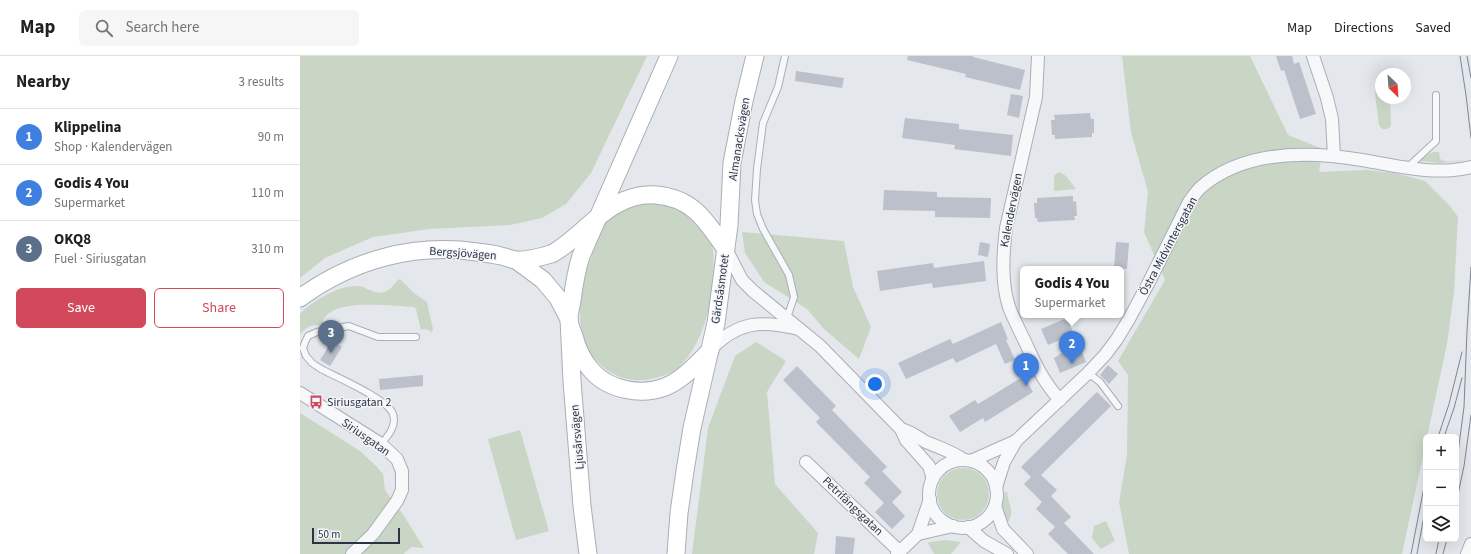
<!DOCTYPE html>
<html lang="en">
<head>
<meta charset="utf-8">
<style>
  :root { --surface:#fff; --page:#f6f6f6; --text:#202124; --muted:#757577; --line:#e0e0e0; --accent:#d1495b }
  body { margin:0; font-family:"Source Sans 3",sans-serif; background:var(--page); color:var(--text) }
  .controls { position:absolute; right:12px; bottom:12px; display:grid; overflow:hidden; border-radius:6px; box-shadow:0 4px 16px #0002 }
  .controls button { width:36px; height:36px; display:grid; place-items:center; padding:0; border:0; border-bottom:1px solid var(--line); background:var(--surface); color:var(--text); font:20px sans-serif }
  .compass { position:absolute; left:1075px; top:12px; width:36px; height:36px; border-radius:50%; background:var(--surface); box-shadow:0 4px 16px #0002; rotate:155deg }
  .scale { position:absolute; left:12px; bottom:10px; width:88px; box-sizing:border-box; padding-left:4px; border:2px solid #2b3445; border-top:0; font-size:11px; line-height:14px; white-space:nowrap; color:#2b3445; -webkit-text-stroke:3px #f4f6f9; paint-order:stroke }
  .you { position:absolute; left:575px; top:328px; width:14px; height:14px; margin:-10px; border:3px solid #fff; border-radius:50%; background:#1a73e8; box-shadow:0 0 0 6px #1a73e833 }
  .badge { display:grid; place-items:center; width:26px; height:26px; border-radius:50%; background:var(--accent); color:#fff; font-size:13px; font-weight:700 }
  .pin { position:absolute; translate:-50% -33px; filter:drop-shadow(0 1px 2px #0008) }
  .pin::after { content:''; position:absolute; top:21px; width:14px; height:12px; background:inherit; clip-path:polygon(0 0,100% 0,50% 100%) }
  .popup { position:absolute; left:720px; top:210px; width:104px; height:52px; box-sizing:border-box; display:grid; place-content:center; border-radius:6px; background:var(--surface); filter:drop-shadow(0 1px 3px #0005); font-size:13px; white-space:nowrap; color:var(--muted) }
  .popup b { font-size:15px; color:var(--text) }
  .popup::after { content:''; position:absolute; left:50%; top:100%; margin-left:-8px; border:8px solid transparent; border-top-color:var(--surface) }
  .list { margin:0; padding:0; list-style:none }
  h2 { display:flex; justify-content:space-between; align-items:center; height:52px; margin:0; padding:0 16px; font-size:17px }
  h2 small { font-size:13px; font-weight:400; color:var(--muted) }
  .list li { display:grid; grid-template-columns:26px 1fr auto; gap:12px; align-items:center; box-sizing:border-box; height:56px; padding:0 16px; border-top:1px solid var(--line) }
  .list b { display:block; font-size:15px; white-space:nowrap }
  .list p { margin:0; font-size:13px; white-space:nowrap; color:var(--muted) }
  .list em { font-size:13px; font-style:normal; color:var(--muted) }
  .actions { display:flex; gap:8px; padding:12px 16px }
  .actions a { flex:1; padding:9px 0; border:1px solid var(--accent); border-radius:6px; text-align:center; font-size:14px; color:var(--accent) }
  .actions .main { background:var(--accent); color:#fff }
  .icon { flex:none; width:22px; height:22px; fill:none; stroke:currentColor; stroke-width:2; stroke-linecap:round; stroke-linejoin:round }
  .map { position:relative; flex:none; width:1171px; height:498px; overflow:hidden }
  header { display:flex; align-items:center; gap:24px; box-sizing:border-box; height:56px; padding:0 20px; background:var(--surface); border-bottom:1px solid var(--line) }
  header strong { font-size:19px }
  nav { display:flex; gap:22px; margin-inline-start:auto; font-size:14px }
  .search { width:280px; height:36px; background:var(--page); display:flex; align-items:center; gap:10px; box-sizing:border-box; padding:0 14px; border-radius:6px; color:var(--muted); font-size:15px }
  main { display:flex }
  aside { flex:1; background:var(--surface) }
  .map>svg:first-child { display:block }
  .green { fill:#c9d6c5 }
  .building { fill:#bbc0ca }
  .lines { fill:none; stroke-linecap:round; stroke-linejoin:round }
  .lane-casing { stroke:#a9aeb7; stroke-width:8 }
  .street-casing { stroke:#a9aeb7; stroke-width:14 }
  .secondary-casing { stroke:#a9aeb7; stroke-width:19 }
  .lane { stroke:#f7f8fa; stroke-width:6 }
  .street { stroke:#f7f8fa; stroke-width:12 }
  .secondary { stroke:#fff; stroke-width:17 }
  .tram { stroke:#7d8696; stroke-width:1 }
  .labels { text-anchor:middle; stroke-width:3; stroke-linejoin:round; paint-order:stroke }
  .street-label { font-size:12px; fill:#2b3445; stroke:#f4f6f9 }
  .poi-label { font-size:12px; fill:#2b3445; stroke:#f4f6f9; text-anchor:start }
</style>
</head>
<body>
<header>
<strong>Map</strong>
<div class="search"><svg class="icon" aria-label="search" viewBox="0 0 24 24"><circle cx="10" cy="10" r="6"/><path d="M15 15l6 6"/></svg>Search here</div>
<nav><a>Map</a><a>Directions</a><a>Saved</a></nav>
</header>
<main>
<aside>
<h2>Nearby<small>3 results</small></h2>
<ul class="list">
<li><span class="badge" style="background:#3f7fe0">1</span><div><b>Klippelina</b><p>Shop · Kalendervägen</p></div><em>90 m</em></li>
<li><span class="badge" style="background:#3f7fe0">2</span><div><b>Godis 4 You</b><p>Supermarket</p></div><em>110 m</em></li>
<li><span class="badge" style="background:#5c6f8a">3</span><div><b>OKQ8</b><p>Fuel · Siriusgatan</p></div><em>310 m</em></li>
</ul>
<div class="actions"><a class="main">Save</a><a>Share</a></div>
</aside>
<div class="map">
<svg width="1171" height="498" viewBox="0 0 1171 498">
  <rect width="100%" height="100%" fill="#e4e7ec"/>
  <g class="green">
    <polygon points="0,0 347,0 291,117 266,148 242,162 210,169 129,173 73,181 25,202 0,222"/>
    <polygon points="822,0 950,0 988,79 1023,93 1019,116 1066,114 1095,117 1125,125 1150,150 1158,161 1154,236 1147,288 1127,381 1126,381 1126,386 1102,498 829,498 819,446 827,399 828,319 818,305 865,224 844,176 848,136 831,76"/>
    <path d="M1081 29V42H1090L1091 69C1089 73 1086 74 1082 73L1079 69 1075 38 1076 31Z"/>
    <path d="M1134 96H1139L1140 103C1148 108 1155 103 1164 105L1139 107 1119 105 1121 101Z"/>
    <polygon points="759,116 766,120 776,133 754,135 754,120"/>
    <path d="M344 143C353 145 379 149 385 153 397 162 407 175 412 189 414 197 414 208 413 216 412 250 403 289 377 313 371 318 363 320 355 322 329 329 308 319 291 299 276 281 279 241 285 220 288 209 292 199 296 188 299 180 304 165 311 159 319 153 334 148 344 143Z"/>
    <polygon points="442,176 544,185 553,231 571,271 559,303 524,273 507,253 464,226 445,197"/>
    <path d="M100 223 115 238 127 246 133 273 131 277 129 274 124 273 121 274 116 253 114 251C92 250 40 243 26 260 22 264 22 266 24 271 14 266 6 271 0 278V258C11 246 38 230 55 230 67 229 75 241 87 235 92 232 95 227 98 224Z"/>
    <polygon points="456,286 486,305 467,336 475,428 518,477 514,498 392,498 408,372 435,300"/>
    <polygon points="0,357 60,395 76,410 83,418 85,434 104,460 124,492 112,491 103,498 0,498"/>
    <polygon points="220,374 249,475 216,484 188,383"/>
    <circle cx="663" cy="438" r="26"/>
    <path d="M705 436H707C708 449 716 456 707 467L701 456Z"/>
    <polygon points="806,465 815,485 801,493 792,482 794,470"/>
    <polygon points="645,484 661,486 651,498 634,498 628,487 630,486"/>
  </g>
  <g class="building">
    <polygon points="608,0 673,0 673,1 725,14 720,34 665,21 666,18 607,4"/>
    <polygon points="976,0 992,0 994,8 999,6 1016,58 1000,63 984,14 981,15"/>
    <polygon points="496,15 544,22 542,32 495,25"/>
    <polygon points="711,38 723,40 719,62 707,59"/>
    <polygon points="790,57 791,63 794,63 794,77 792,77 792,81 755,83 755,79 752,79 751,64 755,64 754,59"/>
    <polygon points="605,62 659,68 659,73 713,79 711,100 654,93 655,89 602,82"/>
    <polygon points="584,134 637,136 637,141 691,142 690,162 635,161 635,155 583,154"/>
    <polygon points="773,140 773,146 776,145 777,160 774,160 775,164 738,166 737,162 735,162 734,147 737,147 737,142"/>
    <polygon points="680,186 690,188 688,201 678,199"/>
    <polygon points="816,186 829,187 827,213 814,213"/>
    <polygon points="684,205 686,225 633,232 632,227 580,235 577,215 633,207 634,212"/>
    <polygon points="767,262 774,278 748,289 741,273"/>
    <polygon points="701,266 708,283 706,284 715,304 705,308 696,288 656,307 653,302 606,323 598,307 650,283 653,288"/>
    <polygon points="32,285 42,291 30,310 20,304"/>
    <polygon points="778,287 786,306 760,317 754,302"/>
    <polygon points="808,309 818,318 809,328 800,319"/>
    <polygon points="497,310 536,350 532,354 587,411 582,415 602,436 592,446 605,460 592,473 575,456 584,447 564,427 570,421 516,366 520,362 483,324"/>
    <polygon points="123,319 123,330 80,334 79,323"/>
    <polygon points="724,320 733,336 685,366 683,362 660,376 649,360 675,344 678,348"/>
    <polygon points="797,336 811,350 741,419 757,434 751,440 771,461 764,467 794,498 768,498 748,478 755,471 736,453 742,446 724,428 731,421 721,411"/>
    <polygon points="536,480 555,482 553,498 535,498"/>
  </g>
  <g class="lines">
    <g class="lane-casing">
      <g id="lane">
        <polyline points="485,0 478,31 463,67 457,113 455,144 457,158 463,173 489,219 494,241 487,262"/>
        <polyline points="1108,111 1136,85 1136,39"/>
        <polyline points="788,317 800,326 818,350"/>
        <path d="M81 388C88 380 97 370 93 358 88 343 36 321 21 313L12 307 6 300 3 292 5 286 8 280 17 276 49 270 78 281H116"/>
      </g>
    </g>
    <g class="street-casing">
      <g id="street">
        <path d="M738 0 736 41 706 172C703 198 701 226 709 251 714 264 721 277 727 290 736 310 745 328 760 344"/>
        <polyline points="1013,0 1027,42 1032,63 1034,100"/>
        <polyline points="426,193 442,224 453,235 520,290 601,373 606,384 629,410 633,423"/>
        <path d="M410 294C438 265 461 264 499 273"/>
        <polyline points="0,337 81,388 97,403 102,415 102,434 97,445 73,478 52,498"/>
        <path d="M601 373C612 376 617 381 626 386 640 392 651 395 664 404"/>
        <circle cx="663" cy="438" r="34"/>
        <polyline points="671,405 716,385"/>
        <polyline points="506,406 599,495"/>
        <path d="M696 431 704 406 716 385 788 317 805 299 817 283 829 263 848 228 889 146C892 142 896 136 900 132 943 94 1009 95 1062 104 1097 110 1136 120 1171 111"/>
        <polyline points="695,450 703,473 727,498"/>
        <polyline points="668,471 684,485 707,498"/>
        <polyline points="618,478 653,470"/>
        <polyline points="597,498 618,478 630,443"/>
        <polyline points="1167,498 1171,488"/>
      </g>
    </g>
    <g class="secondary-casing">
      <g id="secondary">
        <path d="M369 0 281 200C276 215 274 229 272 245 271 250 269 257 269 263 269 268 272 275 274 280 277 293 283 305 292 315 309 334 341 340 365 331 383 324 396 308 410 295"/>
        <polyline points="216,204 243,224 258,242 269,263 272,325 282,450 288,498"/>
        <path d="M0 242C52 204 113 187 177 196 185 197 193 198 201 200 206 201 210 203 215 204 226 205 241 201 251 198 260 194 268 187 276 180 299 160 323 136 356 139 393 142 406 165 425 192"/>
        <polyline points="376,498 379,457 385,415 392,372 416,267 429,169 432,107 444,45 455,0"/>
      </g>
    </g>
    <use href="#lane" class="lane"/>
    <use href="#street" class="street"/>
    <use href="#secondary" class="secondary"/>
    <g class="tram">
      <polyline points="1160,0 1166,39 1171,82"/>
      <polyline points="1167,0 1171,22"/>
      <polyline points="1138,381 1149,348 1162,296"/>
      <polyline points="1144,381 1154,352 1162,322"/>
      <polyline points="1156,412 1164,351 1167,275 1171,211"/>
      <polyline points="1156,448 1164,410 1171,359"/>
      <polyline points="1111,498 1126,421"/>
      <polyline points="1117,498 1126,449"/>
      <polyline points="1136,498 1139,483"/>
      <polyline points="1143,498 1147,483"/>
    </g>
  </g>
  <defs>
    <g id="bus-bare" transform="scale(1.08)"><path d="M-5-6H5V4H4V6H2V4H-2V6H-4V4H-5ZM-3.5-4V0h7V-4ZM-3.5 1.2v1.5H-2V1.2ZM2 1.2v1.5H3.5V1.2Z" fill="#d1495b" stroke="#f4f6f9" stroke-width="2.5" paint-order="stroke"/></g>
  </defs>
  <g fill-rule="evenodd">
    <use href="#bus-bare" x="16" y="346"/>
  </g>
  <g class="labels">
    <g class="street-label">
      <text transform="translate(439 83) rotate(-81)" y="4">Almanacksvägen</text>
      <text transform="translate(711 154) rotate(-79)" y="4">Kalendervägen</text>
      <text transform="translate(868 190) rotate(-62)" y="4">Östra Midvintersgatan</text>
      <text transform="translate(163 197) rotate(4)" y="4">Bergsjövägen</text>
      <text transform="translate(420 233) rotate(-82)" y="4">Gärdsåsmotet</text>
      <text transform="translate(66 381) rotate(35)" y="4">Siriusgatan</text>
      <text transform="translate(277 381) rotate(-95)" y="4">Ljusårsvägen</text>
      <text transform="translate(553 450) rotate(44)" y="4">Petrifängsgatan</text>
    </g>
    <g class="poi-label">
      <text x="27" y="350">Siriusgatan 2</text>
    </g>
  </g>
</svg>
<div class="controls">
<button>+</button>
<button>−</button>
<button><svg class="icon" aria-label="layers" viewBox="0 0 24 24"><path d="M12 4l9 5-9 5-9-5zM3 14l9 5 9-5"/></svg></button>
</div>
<svg class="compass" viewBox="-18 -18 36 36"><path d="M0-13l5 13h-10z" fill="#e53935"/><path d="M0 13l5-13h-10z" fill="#757577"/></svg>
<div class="scale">50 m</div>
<div class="you"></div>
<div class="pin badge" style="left:726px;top:330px;background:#3f7fe0">1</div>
<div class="pin badge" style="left:772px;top:308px;background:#3f7fe0">2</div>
<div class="popup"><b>Godis 4 You</b>Supermarket</div>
<div class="pin badge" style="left:31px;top:297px;background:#5c6f8a">3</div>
</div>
</main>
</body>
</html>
